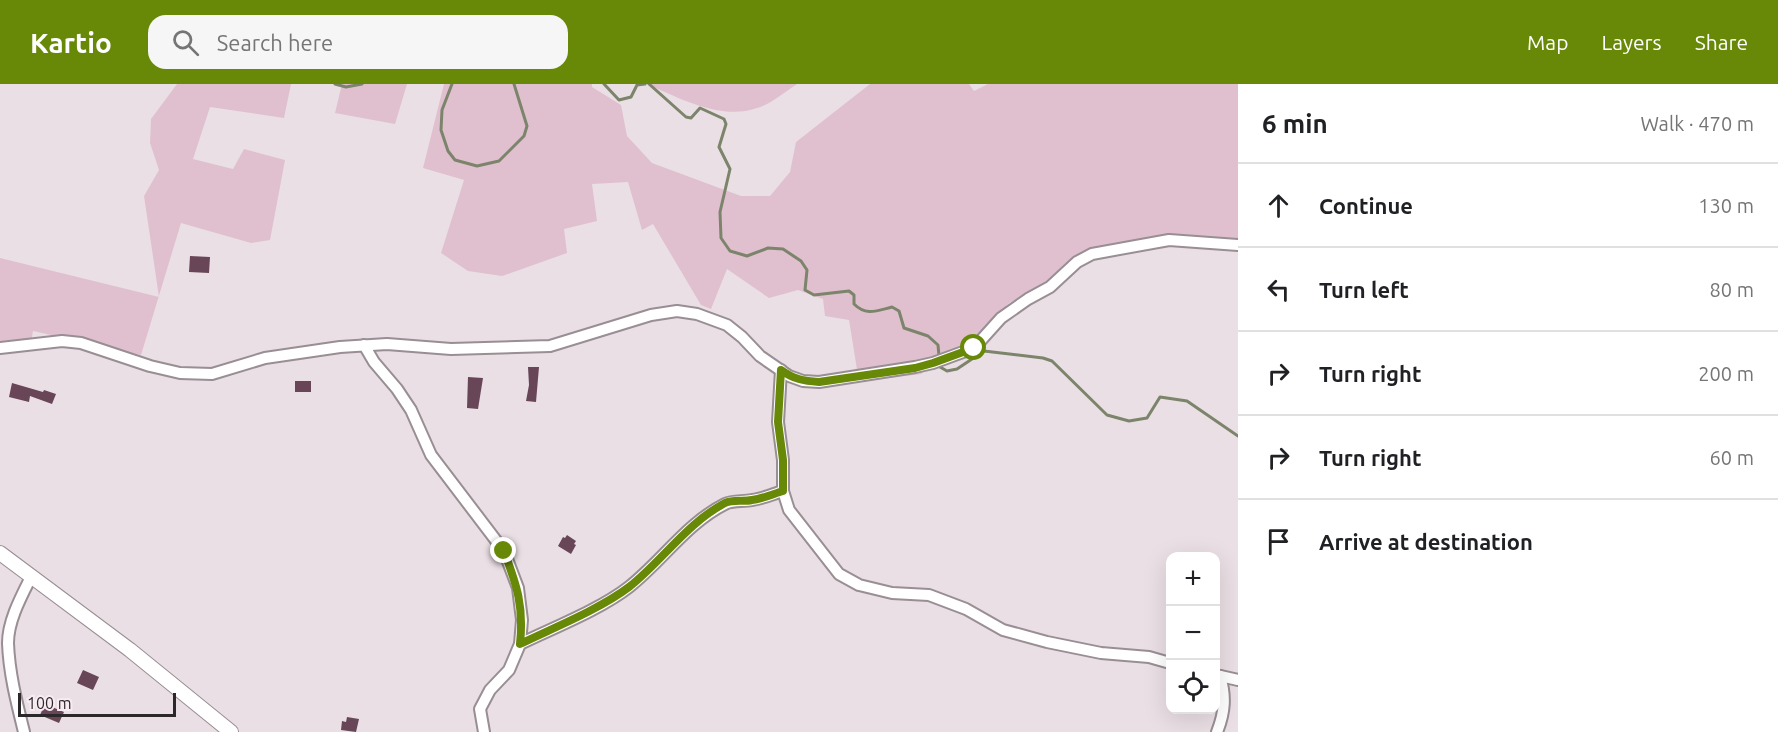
<!DOCTYPE html>
<html lang="en">
<head>
<meta charset="utf-8">
<style>
  :root { --surface:#fff; --page:#f6f6f6; --text:#202124; --muted:#757577; --line:#e0e0e0; --accent:#688908 }
  body { margin:0; font-family:Ubuntu,sans-serif; background:var(--page); color:var(--text) }
  .controls { position:absolute; right:18px; bottom:18px; display:grid; overflow:hidden; border-radius:12px; box-shadow:0 6px 24px #0002 }
  .controls button { width:54px; height:54px; display:grid; place-items:center; padding:0; border:0; border-bottom:2px solid var(--line); background:var(--surface); color:var(--text); font:30px sans-serif }
  .scale { position:absolute; left:18px; bottom:15px; width:158px; box-sizing:border-box; padding-left:6px; border:3px solid #2c282a; border-top:0; font-size:16px; line-height:21px; white-space:nowrap; color:#2c282a; -webkit-text-stroke:4px #f8ecf2; paint-order:stroke }
  .stop { position:absolute; width:18px; height:18px; margin:-14px; border:4px solid #688908; border-radius:50%; background:#fff }
  .stop.end { background:#688908; border-color:#fff; box-shadow:0 2px 6px #0008 }
  .list { margin:0; padding:0; list-style:none }
  h2 { display:flex; justify-content:space-between; align-items:center; height:78px; margin:0; padding:0 24px; font-size:26px }
  h2 small { font-size:20px; font-weight:400; color:var(--muted) }
  .list li { display:grid; grid-template-columns:39px 1fr auto; gap:18px; align-items:center; box-sizing:border-box; height:84px; padding:0 24px; border-top:2px solid var(--line) }
  .list b { display:block; font-size:22px; white-space:nowrap }
  .list em { font-size:20px; font-style:normal; color:var(--muted) }
  .icon { flex:none; width:33px; height:33px; fill:none; stroke:currentColor; stroke-width:2; stroke-linecap:round; stroke-linejoin:round }
  .map { position:relative; flex:none; width:1238px; height:648px; overflow:hidden }
  header { display:flex; align-items:center; gap:36px; box-sizing:border-box; height:84px; padding:0 30px; background:var(--accent); color:#fff }
  header strong { font-size:28px }
  nav { display:flex; gap:33px; margin-inline-start:auto; font-size:21px }
  .search { width:420px; height:54px; background:var(--page); display:flex; align-items:center; gap:15px; box-sizing:border-box; padding:0 21px; border-radius:18px; color:var(--muted); font-size:22px }
  main { display:flex }
  aside { flex:1; background:var(--surface) }
  .map>svg:first-child { display:block }
  .green { fill:#e0c0cf }
  .lines { fill:none; stroke-linecap:round; stroke-linejoin:round }
  .stream { stroke:#7c846b; stroke-width:3 }
  .building { fill:#684557 }
  .minor-casing { stroke:#988e93; stroke-width:14 }
  .tertiary-casing { stroke:#988e93; stroke-width:16 }
  .minor { stroke:#fff; stroke-width:10 }
  .tertiary { stroke:#fff; stroke-width:14 }
  .route { stroke:#688908; stroke-width:8 }
</style>
</head>
<body>
<header>
<strong>Kartio</strong>
<div class="search"><svg class="icon" aria-label="search" viewBox="0 0 24 24"><circle cx="10" cy="10" r="6"/><path d="M15 15l6 6"/></svg>Search here</div>
<nav><a>Map</a><a>Layers</a><a>Share</a></nav>
</header>
<main>
<div class="map">
<svg width="1238" height="648" viewBox="0 0 1238 648">
  <rect width="100%" height="100%" fill="#eadfe4"/>
  <g class="green">
    <polygon points="177,0 291,0 284,34 210,23 193,75 233,85 244,65 285,76 270,156 251,159 181,139 141,271 33,247 30,264 0,267 0,174 159,213 144,112 159,86 150,59 151,35"/>
    <polygon points="342,0 407,0 395,40 335,29"/>
    <polygon points="444,0 592,0 592,3 621,21 627,52 652,79 741,112 770,112 790,88 796,58 870,0 969,0 974,7 988,0 1238,0 1238,167 1187,158 1133,160 1091,164 1043,204 1009,219 980,248 921,290 859,298 849,236 825,232 823,215 798,206 769,214 727,185 711,225 701,221 653,140 642,146 628,98 592,100 597,137 564,145 567,169 502,192 468,187 441,169 464,96 423,84"/>
    <path d="M647 0H797C785 8 771 20 757 24 721 37 679 14 647 0Z"/>
  </g>
  <g class="lines">
    <g class="stream">
      <polyline points="335,0 346,3 362,0"/>
      <polyline points="452,0 442,26 441,46 448,67 455,76 477,82 499,77 524,52 527,42 514,0"/>
      <polyline points="604,0 619,16 631,13 637,1 645,0"/>
      <path d="M649 0 686 33 691 34 700 24 724 35 726 40 719 63 730 85 720 128 721 154 730 167 747 172 768 164 783 165 801 177 807 186 805 206 814 211 849 207 854 211V220C866 232 876 227 892 223L899 227 904 244 928 252 938 261 940 283 947 287 957 285 984 267 1043 274 1052 277 1107 331 1129 337 1147 334 1160 313 1187 317 1238 352"/>
    </g>
  </g>
  <g class="building">
    <polygon points="190,172 210,173 209,189 189,188"/>
    <polygon points="528,283 539,283 536,318 526,317 529,301"/>
    <polygon points="468,293 483,294 478,325 467,324"/>
    <rect x="295" y="297" width="16" height="11"/>
    <polygon points="12,299 43,308 44,306 56,310 52,320 30,312 29,318 9,313"/>
    <polygon points="567,451 576,457 574,460 576,461 571,470 558,462 563,453 565,454"/>
    <polygon points="83,586 99,593 93,606 77,599"/>
    <polygon points="45,620 64,628 59,639 40,631"/>
    <polygon points="347,633 359,635 356,648 341,646 342,637 346,638"/>
  </g>
  <g class="lines">
    <g class="minor-casing">
      <g id="minor">
        <polyline points="364,261 374,278 397,305 411,326 431,371 504,467 518,504 522,536 520,560 509,586 490,606 480,625 484,648"/>
        <polyline points="0,264 62,257 81,259 150,282 180,289 212,290 265,274 340,263 387,260 451,265 550,262 651,231 677,227 697,230 727,241 742,253 760,272 789,292 803,297 819,298 915,283 933,279 974,264 1001,234 1028,215 1050,203 1077,178 1092,170 1169,156 1238,161"/>
        <polyline points="781,286 778,338 783,376 783,407 789,426 839,490 859,501 892,509 929,511 966,525 1003,546 1047,558 1101,569 1149,573 1170,579"/>
        <path d="M520 560C553 544 601 525 629 503 662 477 687 439 725 420 733 416 743 418 752 416 762 415 773 410 783 407"/>
        <polyline points="1216,591 1238,596"/>
        <path d="M24 648C17 620 9 589 8 559 8 537 21 513 31 493"/>
        <path d="M1217 648C1225 628 1226 612 1220 592"/>
      </g>
    </g>
    <g class="tertiary-casing">
      <polyline id="tertiary" points="0,469 130,566 231,648"/>
    </g>
    <use href="#minor" class="minor"/>
    <use href="#tertiary" class="tertiary"/>
  </g>
  <g class="lines">
    <path class="route" d="M504 467C517 502 524 522 520 560 553 544 600 525 629 503 662 477 687 439 725 419 733 415 743 418 752 416 762 415 773 410 783 407V376L778 338 781 286C793 295 804 297 819 298L915 284 933 279 974 264"/>
  </g>
</svg>
<div class="controls">
<button>+</button>
<button>−</button>
<button><svg class="icon" aria-label="locate" viewBox="0 0 24 24"><circle cx="12" cy="12" r="6"/><path d="M12 2v4M12 18v4M2 12h4M18 12h4"/></svg></button>
</div>
<div class="scale">100 m</div>
<div class="stop" style="left:974px;top:264px"></div>
<div class="stop end" style="left:504px;top:467px"></div>
</div>
<aside>
<h2>6 min<small>Walk · 470 m</small></h2>
<ul class="list">
<li><svg class="icon" aria-label="ahead" viewBox="0 0 24 24"><path d="M12 20V5M6 11l6-6 6 6"/></svg><div><b>Continue</b></div><em>130 m</em></li>
<li><svg class="icon" aria-label="left" viewBox="0 0 24 24"><path d="M17 20v-9H6M10 6l-5 5 5 5"/></svg><div><b>Turn left</b></div><em>80 m</em></li>
<li><svg class="icon" aria-label="right" viewBox="0 0 24 24"><path d="M7 20v-9h11M14 6l5 5-5 5"/></svg><div><b>Turn right</b></div><em>200 m</em></li>
<li><svg class="icon" aria-label="right" viewBox="0 0 24 24"><path d="M7 20v-9h11M14 6l5 5-5 5"/></svg><div><b>Turn right</b></div><em>60 m</em></li>
<li><svg class="icon" aria-label="arrive" viewBox="0 0 24 24"><path d="M6 21V4h12l-3 4 3 4H6"/></svg><div><b>Arrive at destination</b></div></li>
</ul>
</aside>
</main>
</body>
</html>
